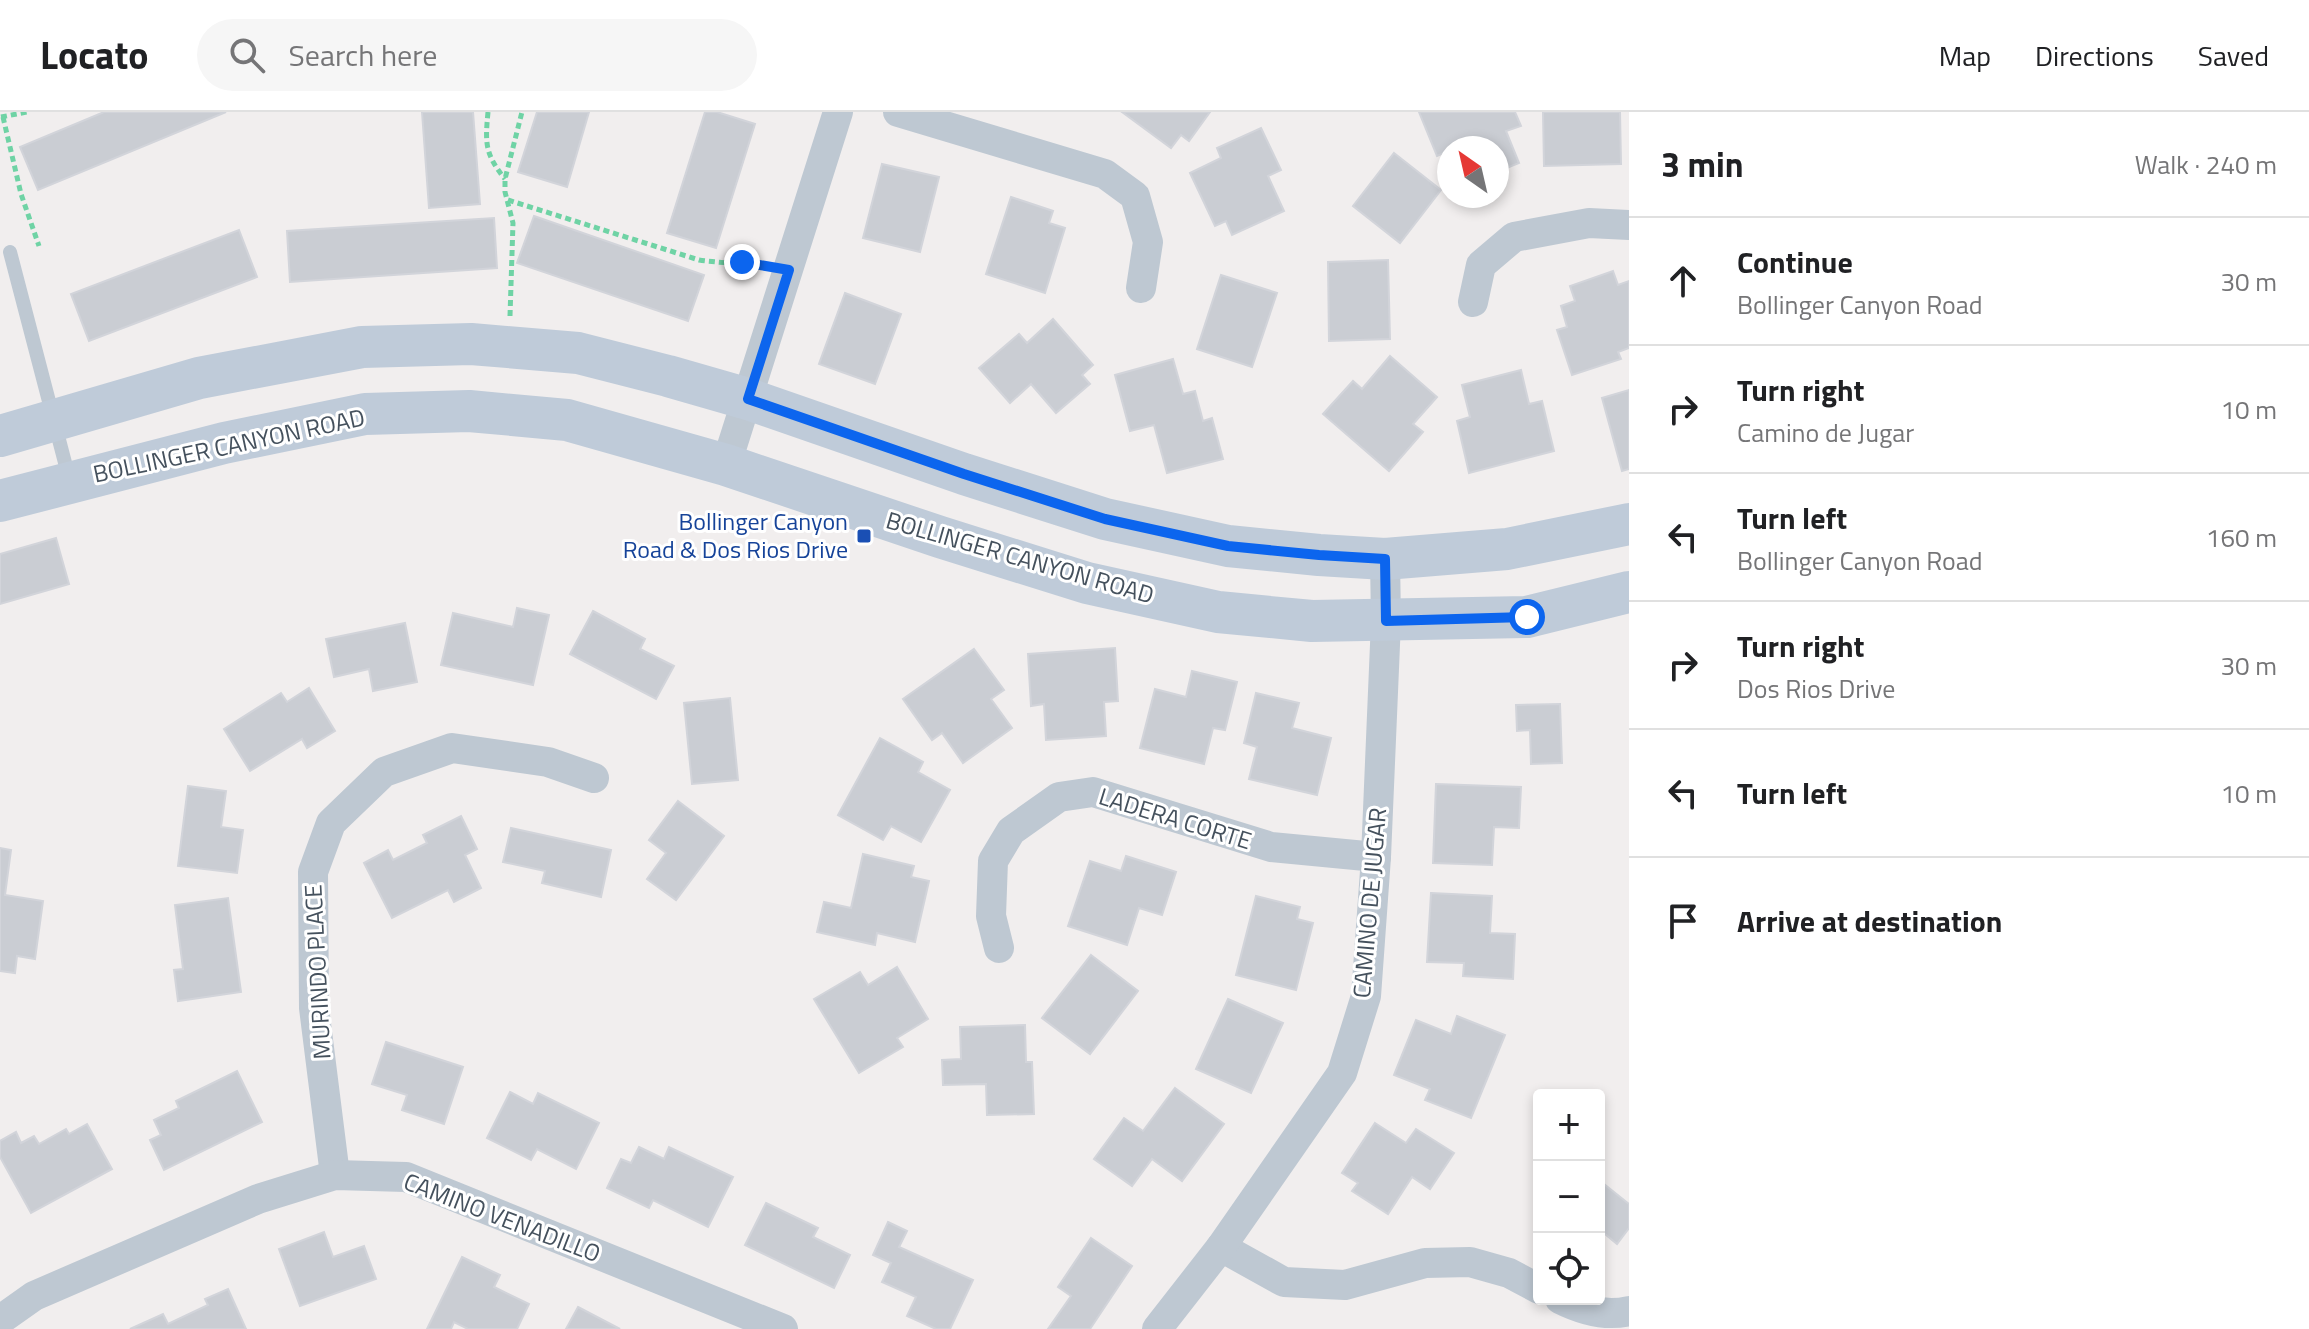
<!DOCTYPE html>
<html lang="en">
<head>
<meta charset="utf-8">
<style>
  :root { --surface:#fff; --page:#f6f6f6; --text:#202124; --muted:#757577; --line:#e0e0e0 }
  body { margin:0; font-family:"Titillium Web",sans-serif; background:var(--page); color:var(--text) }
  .controls { position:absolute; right:24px; bottom:24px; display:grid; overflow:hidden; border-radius:8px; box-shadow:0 4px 12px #0003 }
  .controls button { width:72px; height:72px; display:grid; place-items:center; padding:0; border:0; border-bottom:2px solid var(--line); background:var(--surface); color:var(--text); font:40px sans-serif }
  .compass { position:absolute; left:1437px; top:24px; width:72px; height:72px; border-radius:50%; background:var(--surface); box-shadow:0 4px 12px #0003; rotate:326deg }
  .stop { position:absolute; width:24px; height:24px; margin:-18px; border:6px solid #0c65ee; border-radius:50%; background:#fff }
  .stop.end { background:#0c65ee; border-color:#fff; box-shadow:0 2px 8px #0008 }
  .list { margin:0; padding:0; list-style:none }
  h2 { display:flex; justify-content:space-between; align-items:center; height:104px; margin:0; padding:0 32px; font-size:34px }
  h2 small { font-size:26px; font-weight:400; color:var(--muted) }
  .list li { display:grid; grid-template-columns:52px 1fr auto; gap:24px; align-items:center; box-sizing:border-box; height:128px; padding:0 32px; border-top:2px solid var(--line) }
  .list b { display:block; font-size:30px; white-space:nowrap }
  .list p { margin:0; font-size:26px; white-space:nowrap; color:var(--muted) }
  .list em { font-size:26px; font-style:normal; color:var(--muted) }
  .icon { flex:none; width:44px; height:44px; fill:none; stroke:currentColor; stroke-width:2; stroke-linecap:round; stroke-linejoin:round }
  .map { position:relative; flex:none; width:1629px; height:1217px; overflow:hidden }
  header { display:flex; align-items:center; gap:48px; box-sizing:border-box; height:112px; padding:0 40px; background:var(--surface); border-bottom:2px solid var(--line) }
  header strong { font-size:38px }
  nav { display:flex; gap:44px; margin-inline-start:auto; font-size:28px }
  .search { width:560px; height:72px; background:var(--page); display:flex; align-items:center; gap:20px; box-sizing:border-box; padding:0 28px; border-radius:44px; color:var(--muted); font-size:30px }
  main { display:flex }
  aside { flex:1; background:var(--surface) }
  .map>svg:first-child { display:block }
  .building { fill:#cacdd3; stroke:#d2d4da; stroke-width:2 }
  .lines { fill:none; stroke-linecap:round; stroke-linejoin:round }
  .path { stroke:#6fd3a5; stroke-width:5; stroke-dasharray:6 4; stroke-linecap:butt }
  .service { stroke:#bec8d2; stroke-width:14 }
  .minor { stroke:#bec8d2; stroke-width:30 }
  .secondary { stroke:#bfcbd9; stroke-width:42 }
  .route { stroke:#0c65ee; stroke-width:10 }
  .transit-dot { fill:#1a4fb4; stroke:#fff; stroke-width:3 }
  .labels { text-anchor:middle; stroke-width:6; stroke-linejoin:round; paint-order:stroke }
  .street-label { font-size:24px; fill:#45515d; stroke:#fff }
  .transit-label { font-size:24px; fill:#164399; stroke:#fff; text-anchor:end }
</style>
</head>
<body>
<header>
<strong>Locato</strong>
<div class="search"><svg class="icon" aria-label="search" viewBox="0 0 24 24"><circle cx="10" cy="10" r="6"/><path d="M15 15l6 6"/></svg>Search here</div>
<nav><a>Map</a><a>Directions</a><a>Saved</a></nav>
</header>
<main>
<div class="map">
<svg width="1629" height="1217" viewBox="0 0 1629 1217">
  <rect width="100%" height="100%" fill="#f1eeee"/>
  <g class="building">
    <polygon points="104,0 226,0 38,78 20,35"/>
    <polygon points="422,0 473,0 480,92 429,96"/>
    <polygon points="537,0 589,0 567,75 518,60"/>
    <polygon points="705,0 717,0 755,12 716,136 667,121"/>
    <polygon points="1122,0 1210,0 1189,29 1181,23 1171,36"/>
    <polygon points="1419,0 1515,0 1521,14 1506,19 1519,51 1497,60 1497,36 1449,36 1449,39 1437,44"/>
    <polygon points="1543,0 1620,0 1621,52 1544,54"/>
    <polygon points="1261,16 1281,58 1268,64 1284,99 1232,123 1226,109 1215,114 1190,61 1221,46 1217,36"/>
    <polygon points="1394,41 1441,78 1400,131 1353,94"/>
    <polygon points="882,52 939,65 920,140 863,126"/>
    <polygon points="1011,85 1053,99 1049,111 1065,116 1045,181 986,162"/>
    <polygon points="534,104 704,163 688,209 517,151"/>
    <polygon points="494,106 497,156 290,170 287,119"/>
    <polygon points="239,118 257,165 89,229 71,182"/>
    <polygon points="1388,148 1390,227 1329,229 1328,150"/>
    <polygon points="1613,159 1618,173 1629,169 1629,236 1618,240 1621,247 1572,263 1557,218 1567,215 1561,194 1575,189 1570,174"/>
    <polygon points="1221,163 1277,181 1252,255 1197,237"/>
    <polygon points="845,181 901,202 875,272 819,252"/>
    <polygon points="1053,207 1093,253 1082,263 1090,272 1056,301 1031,272 1010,291 979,256 1019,222 1027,231"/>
    <polygon points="1390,244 1437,285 1413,312 1423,320 1389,359 1323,302 1353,269 1362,277"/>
    <polygon points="1173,247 1183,282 1195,279 1203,309 1212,306 1223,347 1167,361 1154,313 1130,319 1115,263"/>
    <polygon points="1521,258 1529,292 1542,289 1554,339 1469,361 1457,309 1470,305 1462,273"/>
    <polygon points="1629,278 1629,357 1622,359 1602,286"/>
    <polygon points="56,426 69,472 0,492 0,442"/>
    <polygon points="517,496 549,503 533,573 441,553 453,501 513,515"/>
    <polygon points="593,499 645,527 640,537 674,554 656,587 570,542"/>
    <polygon points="405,511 417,570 373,579 369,557 334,565 326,527"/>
    <polygon points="1115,536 1118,589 1104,590 1106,624 1046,628 1044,592 1031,594 1028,542"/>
    <polygon points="974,537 1004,578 991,587 1012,616 963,651 942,621 932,628 903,587"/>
    <polygon points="1192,559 1237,570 1225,618 1213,616 1204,652 1140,636 1155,577 1186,585"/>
    <polygon points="309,576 335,619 307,636 302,627 250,659 224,617 281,581 287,590"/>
    <polygon points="1256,581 1299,591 1292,616 1331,626 1317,683 1249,667 1257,635 1244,631"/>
    <polygon points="730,586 738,668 692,672 684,591"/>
    <polygon points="1560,592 1562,651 1531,652 1530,618 1517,619 1516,593"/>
    <polygon points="880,626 923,650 918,660 950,678 921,730 891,714 883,728 838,703"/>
    <polygon points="1436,672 1521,675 1519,716 1494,715 1492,753 1433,751"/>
    <polygon points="188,674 226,679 221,715 243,718 237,761 178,754"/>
    <polygon points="678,689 724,724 676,788 647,767 666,741 649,728"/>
    <polygon points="461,704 477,737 465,743 481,776 454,790 448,778 392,806 364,751 388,738 393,748 427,731 423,723"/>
    <polygon points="511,716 611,738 601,785 542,771 545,759 503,750"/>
    <polygon points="0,736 11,738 5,783 43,789 35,847 17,844 15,861 0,859"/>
    <polygon points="863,742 914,754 911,765 929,769 915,830 877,821 875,833 817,820 824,790 851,796"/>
    <polygon points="1126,744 1176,760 1162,803 1139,796 1127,833 1068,814 1090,749 1121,759"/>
    <polygon points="1431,781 1492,784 1490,821 1515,822 1513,867 1463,864 1464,851 1427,850"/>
    <polygon points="1256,784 1300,795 1297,807 1313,811 1296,878 1236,863"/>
    <polygon points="228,786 241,880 178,889 174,858 183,857 175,793"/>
    <polygon points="1091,843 1138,879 1090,942 1042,906"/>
    <polygon points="897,855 928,907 897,926 903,935 859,961 814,887 860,860 868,873"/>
    <polygon points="1228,887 1283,911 1251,981 1196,957"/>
    <polygon points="1457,904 1505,923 1471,1006 1425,988 1430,977 1394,963 1416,908 1451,922"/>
    <polygon points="1025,913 1026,950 1032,950 1034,1002 987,1003 986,972 943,973 942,948 961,947 960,915"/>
    <polygon points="386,930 463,955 444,1012 402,998 407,983 372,972"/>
    <polygon points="237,959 262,1010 164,1058 150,1028 161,1023 154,1008 179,996 176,989"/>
    <polygon points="1175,976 1224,1012 1182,1069 1152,1047 1132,1074 1094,1047 1124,1006 1143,1019"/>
    <polygon points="510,980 533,992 538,981 599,1011 576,1057 537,1037 531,1048 487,1026"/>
    <polygon points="1375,1011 1406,1031 1416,1017 1454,1041 1430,1077 1412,1065 1388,1102 1352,1079 1358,1071 1342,1061"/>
    <polygon points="87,1012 112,1057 31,1101 0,1045 0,1029 16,1020 21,1031 34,1024 39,1032 66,1017 69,1022"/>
    <polygon points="639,1035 664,1047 669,1035 733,1065 708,1115 653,1088 649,1096 607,1076 621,1047 631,1051"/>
    <polygon points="1599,1068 1629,1092 1629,1116 1617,1132 1599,1117"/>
    <polygon points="766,1091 818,1116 813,1125 850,1143 834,1176 745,1133"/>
    <polygon points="888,1110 907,1119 899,1135 973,1168 950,1217 936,1217 907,1204 916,1185 882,1170 891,1151 873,1143"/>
    <polygon points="324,1120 333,1145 364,1134 376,1167 300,1194 279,1137"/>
    <polygon points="1091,1126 1132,1154 1090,1217 1048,1217 1071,1184 1058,1175"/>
    <polygon points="462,1145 500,1163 494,1175 529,1192 517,1217 468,1217 454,1210 451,1217 427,1217"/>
    <polygon points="228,1177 246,1217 130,1217 163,1202 168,1212 208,1193 205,1187"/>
    <polygon points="578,1195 620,1217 566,1217"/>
  </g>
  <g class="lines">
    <g class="path">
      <path d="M488 0C485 32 485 42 505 67"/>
      <polyline points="1,5 27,0"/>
      <polyline points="3,5 21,82 39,134"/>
      <path d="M508 88 699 148C720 151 740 151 760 154"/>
      <polyline points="510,204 513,111 505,80 505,67 522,0"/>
    </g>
    <polyline class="service" points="10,140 69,366"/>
    <g class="minor">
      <polyline points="898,0 1105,62 1135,84 1148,130 1141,176"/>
      <polyline points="1473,190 1481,153 1514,125 1589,111 1629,113"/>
      <polyline points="726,353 838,0"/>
      <polyline points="999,836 991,804 993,749 1011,719 1059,685 1093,680 1271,735 1376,745"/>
      <polyline points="335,1063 314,896 313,760 331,711 384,660 452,636 548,650 594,666"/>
      <polyline points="1221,1135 1284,1170 1345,1173 1425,1151 1470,1150 1509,1161 1539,1177"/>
      <path d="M1560 1187C1582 1198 1605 1205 1629 1199"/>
      <polyline points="0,1208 34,1184 258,1087 335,1063 406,1065 783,1217"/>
      <polyline points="1157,1217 1221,1135 1342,961 1366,884 1376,745 1386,509 1385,447"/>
    </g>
    <g class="secondary">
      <polyline points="0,324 199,266 362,235 471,232 578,241 668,264 748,287 964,362 1105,407 1228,434 1319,443 1385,447 1507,437 1629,412"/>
      <polyline points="0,389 224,331 365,302 469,299 567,308 726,353 940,425 1087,471 1218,500 1312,509 1527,505 1629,480"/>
    </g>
  </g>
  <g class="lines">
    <polyline class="route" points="742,150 789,158 748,287 964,362 1105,407 1228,434 1319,443 1385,447 1386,509 1527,505"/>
  </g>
  <rect class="transit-dot" x="856" y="416" width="16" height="16" rx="4"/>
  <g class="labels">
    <g class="street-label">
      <text transform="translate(229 334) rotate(-12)" y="8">BOLLINGER CANYON ROAD</text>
      <text transform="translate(1020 446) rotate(16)" y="8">BOLLINGER CANYON ROAD</text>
      <text transform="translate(1175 707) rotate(17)" y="8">LADERA CORTE</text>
      <text transform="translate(1370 791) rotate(-85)" y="8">CAMINO DE JUGAR</text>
      <text transform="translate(318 860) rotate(-93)" y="8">MURINDO PLACE</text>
      <text transform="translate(502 1106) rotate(21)" y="8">CAMINO VENADILLO</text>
    </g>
    <g class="transit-label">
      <text x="848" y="418">Bollinger Canyon<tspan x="848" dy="28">Road &amp; Dos Rios Drive</tspan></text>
    </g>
  </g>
</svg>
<div class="controls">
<button>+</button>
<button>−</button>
<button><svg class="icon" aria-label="locate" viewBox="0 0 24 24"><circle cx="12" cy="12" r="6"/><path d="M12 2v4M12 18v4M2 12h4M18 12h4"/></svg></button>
</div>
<svg class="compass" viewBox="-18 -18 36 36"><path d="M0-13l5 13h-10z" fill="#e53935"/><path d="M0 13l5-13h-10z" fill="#757577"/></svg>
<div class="stop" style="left:1527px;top:505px"></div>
<div class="stop end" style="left:742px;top:150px"></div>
</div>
<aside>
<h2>3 min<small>Walk · 240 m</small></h2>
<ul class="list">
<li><svg class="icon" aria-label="ahead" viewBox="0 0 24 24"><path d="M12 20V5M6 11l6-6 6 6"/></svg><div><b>Continue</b><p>Bollinger Canyon Road</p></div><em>30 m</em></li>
<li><svg class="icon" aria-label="right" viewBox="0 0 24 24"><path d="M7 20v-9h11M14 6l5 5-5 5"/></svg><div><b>Turn right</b><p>Camino de Jugar</p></div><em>10 m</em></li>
<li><svg class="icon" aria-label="left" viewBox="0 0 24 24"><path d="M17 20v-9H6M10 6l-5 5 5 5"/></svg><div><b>Turn left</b><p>Bollinger Canyon Road</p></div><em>160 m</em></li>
<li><svg class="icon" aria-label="right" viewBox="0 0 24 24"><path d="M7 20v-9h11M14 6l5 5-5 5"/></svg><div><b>Turn right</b><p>Dos Rios Drive</p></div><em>30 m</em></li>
<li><svg class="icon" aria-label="left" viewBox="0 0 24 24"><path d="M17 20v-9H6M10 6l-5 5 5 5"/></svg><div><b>Turn left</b></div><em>10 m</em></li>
<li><svg class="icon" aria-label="arrive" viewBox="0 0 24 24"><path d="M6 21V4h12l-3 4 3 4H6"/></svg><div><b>Arrive at destination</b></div></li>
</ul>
</aside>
</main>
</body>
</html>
